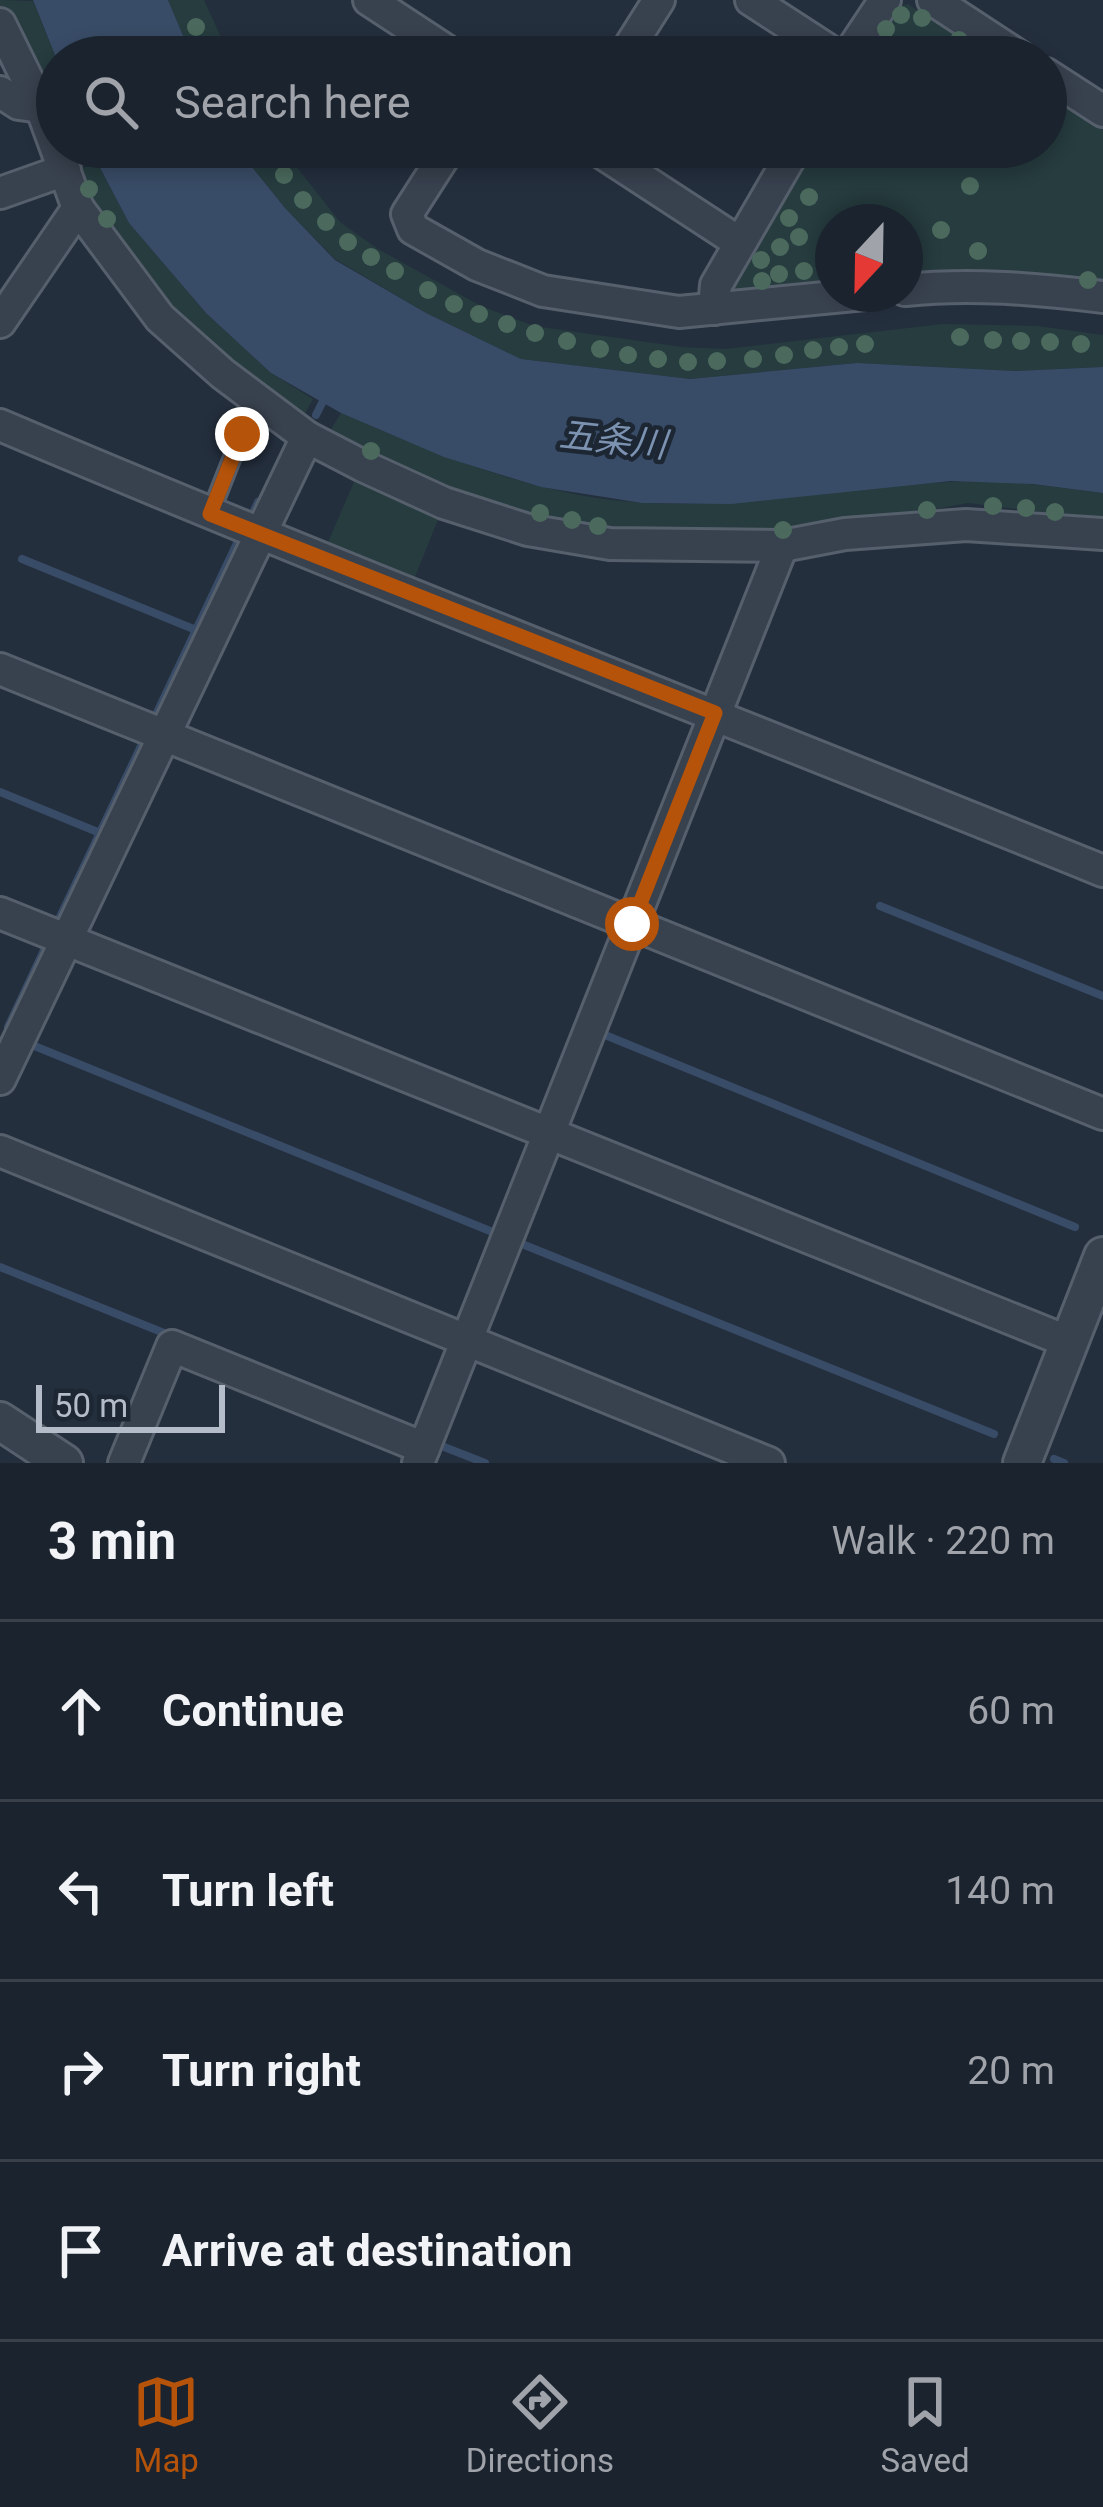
<!DOCTYPE html>
<html lang="en">
<head>
<meta charset="utf-8">
<style>
  :root { --surface:#1b232e; --page:#242b36; --text:#f1f3f6; --muted:#a0a4aa; --line:#39404a; --accent:#b45309 }
  body { margin:0; font-family:Roboto,"Noto Sans JP",sans-serif; background:var(--page); color:var(--text) }
  .compass { position:absolute; left:815px; top:204px; width:108px; height:108px; border-radius:50%; background:var(--surface); box-shadow:0 6px 18px #0003; rotate:202deg }
  .scale { position:absolute; left:36px; bottom:30px; width:189px; box-sizing:border-box; padding-left:12px; border:6px solid #b4bcc9; border-top:0; font-size:33px; line-height:42px; white-space:nowrap; color:#b4bcc9; -webkit-text-stroke:9px #1d2633; paint-order:stroke }
  .stop { position:absolute; width:36px; height:36px; margin:-27px; border:9px solid #b45309; border-radius:50%; background:#fff }
  .stop.end { background:#b45309; border-color:#fff; box-shadow:0 3px 12px #0008 }
  .list { margin:0; padding:0; list-style:none }
  h2 { display:flex; justify-content:space-between; align-items:center; height:156px; margin:0; padding:0 48px; font-size:51px }
  h2 small { font-size:39px; font-weight:400; color:var(--muted) }
  .list li { display:grid; grid-template-columns:78px 1fr auto; gap:36px; align-items:center; box-sizing:border-box; height:180px; padding:0 48px; border-top:3px solid var(--line) }
  .list b { display:block; font-size:45px; white-space:nowrap }
  .list em { font-size:39px; font-style:normal; color:var(--muted) }
  .icon { flex:none; width:66px; height:66px; fill:none; stroke:currentColor; stroke-width:2; stroke-linecap:round; stroke-linejoin:round }
  .map { position:relative; flex:none; width:1103px; height:1463px; overflow:hidden }
  .search { position:absolute; background:var(--surface); box-shadow:0 6px 18px #0003; left:36px; right:36px; top:36px; height:132px; display:flex; align-items:center; gap:30px; box-sizing:border-box; padding:0 42px; border-radius:66px; color:var(--muted); font-size:45px }
  .sheet { height:876px; background:var(--surface) }
  nav { display:flex; justify-content:space-around; align-items:center; box-sizing:border-box; height:168px; border-top:3px solid var(--line); background:var(--surface); font-size:33px; color:var(--muted) }
  nav a { display:grid; justify-items:center; gap:6px }
  nav .on { color:var(--accent) }
  .map>svg:first-child { display:block }
  .green { fill:#263c3f }
  .water { fill:#394c67 }
  .lines { fill:none; stroke-linecap:round; stroke-linejoin:round }
  .stream { stroke:#394c67; stroke-width:8 }
  .service-casing { stroke:#565f6c; stroke-width:21 }
  .minor-casing { stroke:#565f6c; stroke-width:36 }
  .tertiary-casing { stroke:#565f6c; stroke-width:42 }
  .service { stroke:#38414e; stroke-width:15 }
  .minor { stroke:#38414e; stroke-width:30 }
  .tertiary { stroke:#38414e; stroke-width:36 }
  .tree { fill:#4b6a5d }
  .route { stroke:#b45309; stroke-width:15 }
  .labels { text-anchor:middle; stroke-width:9; stroke-linejoin:round; paint-order:stroke }
  .water-label { font-size:36px; font-style:italic; fill:#7c92b1; stroke:#1d2633 }
</style>
</head>
<body>
<div class="map">
<svg width="1103" height="1463" viewBox="0 0 1103 1463">
  <rect width="100%" height="100%" fill="#242f3e"/>
  <g class="green">
    <polygon points="0,0 33,1 57,60 57,123 0,11"/>
    <polygon points="168,0 204,0 230,57 192,57"/>
    <polygon points="908,4 989,57 862,57 896,7"/>
    <polygon points="1046,94 1103,130 1103,285 905,280 905,222 833,222 833,287 740,299 730,283 809,147 1046,147"/>
    <polygon points="236,147 281,147 340,222 378,249 481,306 534,326 682,347 726,349 943,324 1038,326 1103,335 1103,367 1015,371 857,363 690,379 521,359 426,313 335,259 285,208"/>
    <polygon points="97,163 129,223 206,313 271,373 313,399 302,419 166,313 121,258 72,172"/>
    <path d="M341 413C439 455 540 498 647 503 749 507 847 488 948 482 1000 478 1052 487 1103 493V520L968 503 812 532 614 534 476 500 327 436Z"/>
    <polygon points="357,475 441,512 413,582 326,547"/>
  </g>
  <g class="water">
    <polygon points="33,0 168,0 192,57 57,60"/>
    <polygon points="89,147 236,147 285,208 335,260 426,313 521,359 690,379 857,363 1015,371 1103,367 1103,493 1033,484 951,481 731,504 642,503 541,487 444,457 341,413 271,373 206,313 129,223"/>
  </g>
  <g class="lines">
    <g class="stream">
      <polyline points="76,164 120,147"/>
      <polyline points="316,415 326,395"/>
      <polyline points="252,515 258,502"/>
      <polyline points="22,559 196,630"/>
      <polyline points="153,721 239,539"/>
      <polyline points="0,792 100,833"/>
      <polyline points="880,906 1103,996"/>
      <polyline points="59,919 142,744"/>
      <polyline points="8,1027 46,946"/>
      <polyline points="605,1035 1075,1227"/>
      <polyline points="27,1043 495,1233"/>
      <polyline points="522,1244 994,1434"/>
      <polyline points="0,1267 169,1335"/>
      <polyline points="439,1445 485,1463"/>
      <polyline points="1054,1459 1064,1463"/>
    </g>
    <g class="service-casing">
      <polyline id="service" points="210,514 242,433"/>
    </g>
    <g class="minor-casing">
      <g id="minor">
        <polyline points="369,0 456,57"/>
        <polyline points="751,0 839,57"/>
        <polyline points="933,0 1020,57"/>
        <polyline points="0,24 41,107 78,208 160,318 223,374 307,437 363,466 444,503 528,530 610,544 782,546 845,534 966,525 1103,534"/>
        <polyline points="623,57 659,0"/>
        <polyline points="847,57 885,0"/>
        <polyline points="1046,74 1103,111"/>
        <polyline points="0,92 19,104 41,107"/>
        <polyline points="450,147 407,214 413,229 477,265 543,291 679,312 865,294"/>
        <polyline points="593,147 740,243"/>
        <polyline points="0,193 65,170"/>
        <path d="M905 290C971 283 1037 289 1103 297"/>
        <polyline points="714,309 716,285 796,147"/>
        <polyline points="0,322 78,208"/>
        <path d="M0 425C365 580 736 722 1103 871"/>
        <polyline points="0,669 1103,1114"/>
        <polyline points="0,913 1069,1342"/>
        <polyline points="0,1079 307,437"/>
        <polyline points="0,1151 769,1463"/>
        <polyline points="124,1463 172,1346 424,1448"/>
        <polyline points="418,1463 782,546"/>
      </g>
    </g>
    <g class="tertiary-casing">
      <g id="tertiary">
        <polyline points="0,1421 64,1463"/>
        <polyline points="1022,1463 1103,1256"/>
      </g>
    </g>
    <use href="#service" class="service"/>
    <use href="#minor" class="minor"/>
    <use href="#tertiary" class="tertiary"/>
  </g>
  <g class="tree">
    <circle cx="901" cy="15" r="9"/>
    <circle cx="922" cy="18" r="9"/>
    <circle cx="196" cy="27" r="9"/>
    <circle cx="886" cy="29" r="9"/>
    <circle cx="959" cy="40" r="9"/>
    <circle cx="896" cy="45" r="9"/>
    <circle cx="206" cy="47" r="9"/>
    <circle cx="284" cy="175" r="9"/>
    <circle cx="970" cy="186" r="9"/>
    <circle cx="89" cy="189" r="9"/>
    <circle cx="809" cy="197" r="9"/>
    <circle cx="303" cy="200" r="9"/>
    <circle cx="789" cy="218" r="9"/>
    <circle cx="107" cy="219" r="9"/>
    <circle cx="326" cy="222" r="9"/>
    <circle cx="941" cy="230" r="9"/>
    <circle cx="799" cy="237" r="9"/>
    <circle cx="348" cy="242" r="9"/>
    <circle cx="780" cy="247" r="9"/>
    <circle cx="978" cy="251" r="9"/>
    <circle cx="371" cy="257" r="9"/>
    <circle cx="761" cy="260" r="9"/>
    <circle cx="395" cy="271" r="9"/>
    <circle cx="804" cy="271" r="9"/>
    <circle cx="779" cy="274" r="9"/>
    <circle cx="1088" cy="280" r="9"/>
    <circle cx="762" cy="281" r="9"/>
    <circle cx="428" cy="290" r="9"/>
    <circle cx="454" cy="304" r="9"/>
    <circle cx="479" cy="314" r="9"/>
    <circle cx="507" cy="324" r="9"/>
    <circle cx="535" cy="333" r="9"/>
    <circle cx="960" cy="337" r="9"/>
    <circle cx="993" cy="340" r="9"/>
    <circle cx="567" cy="341" r="9"/>
    <circle cx="1021" cy="341" r="9"/>
    <circle cx="1050" cy="342" r="9"/>
    <circle cx="865" cy="344" r="9"/>
    <circle cx="1081" cy="344" r="9"/>
    <circle cx="839" cy="347" r="9"/>
    <circle cx="600" cy="349" r="9"/>
    <circle cx="813" cy="350" r="9"/>
    <circle cx="628" cy="355" r="9"/>
    <circle cx="784" cy="355" r="9"/>
    <circle cx="658" cy="359" r="9"/>
    <circle cx="753" cy="359" r="9"/>
    <circle cx="717" cy="361" r="9"/>
    <circle cx="688" cy="362" r="9"/>
    <circle cx="371" cy="451" r="9"/>
    <circle cx="993" cy="506" r="9"/>
    <circle cx="1026" cy="508" r="9"/>
    <circle cx="927" cy="510" r="9"/>
    <circle cx="1055" cy="512" r="9"/>
    <circle cx="540" cy="513" r="9"/>
    <circle cx="572" cy="520" r="9"/>
    <circle cx="598" cy="526" r="9"/>
    <circle cx="783" cy="530" r="9"/>
  </g>
  <g class="lines">
    <polyline class="route" points="242,434 210,514 715,713 632,924"/>
  </g>
  <g class="labels">
    <g class="water-label">
      <text transform="translate(613 439) rotate(6)" y="13">五条川</text>
    </g>
  </g>
</svg>
<svg class="compass" viewBox="-18 -18 36 36"><path d="M0-13l5 13h-10z" fill="#e53935"/><path d="M0 13l5-13h-10z" fill="#a0a4aa"/></svg>
<div class="scale">50 m</div>
<div class="stop" style="left:632px;top:924px"></div>
<div class="stop end" style="left:242px;top:434px"></div>
<div class="search"><svg class="icon" aria-label="search" viewBox="0 0 24 24"><circle cx="10" cy="10" r="6"/><path d="M15 15l6 6"/></svg>Search here</div>
</div>
<section class="sheet">
<h2>3 min<small>Walk · 220 m</small></h2>
<ul class="list">
<li><svg class="icon" aria-label="ahead" viewBox="0 0 24 24"><path d="M12 20V5M6 11l6-6 6 6"/></svg><div><b>Continue</b></div><em>60 m</em></li>
<li><svg class="icon" aria-label="left" viewBox="0 0 24 24"><path d="M17 20v-9H6M10 6l-5 5 5 5"/></svg><div><b>Turn left</b></div><em>140 m</em></li>
<li><svg class="icon" aria-label="right" viewBox="0 0 24 24"><path d="M7 20v-9h11M14 6l5 5-5 5"/></svg><div><b>Turn right</b></div><em>20 m</em></li>
<li><svg class="icon" aria-label="arrive" viewBox="0 0 24 24"><path d="M6 21V4h12l-3 4 3 4H6"/></svg><div><b>Arrive at destination</b></div></li>
</ul>
</section>
<nav>
<a class="on"><svg class="icon" aria-label="map" viewBox="0 0 24 24"><path d="M3 6l6-2 6 2 6-2v14l-6 2-6-2-6 2zM9 4v14M15 6v14"/></svg>Map</a>
<a><svg class="icon" aria-label="directions" viewBox="0 0 24 24"><path d="M12 3l9 9-9 9-9-9zM9 14v-3h6M13 9l2 2-2 2"/></svg>Directions</a>
<a><svg class="icon" aria-label="saved" viewBox="0 0 24 24"><path d="M7 4h10v16l-5-4-5 4z"/></svg>Saved</a>
</nav>
</body>
</html>
